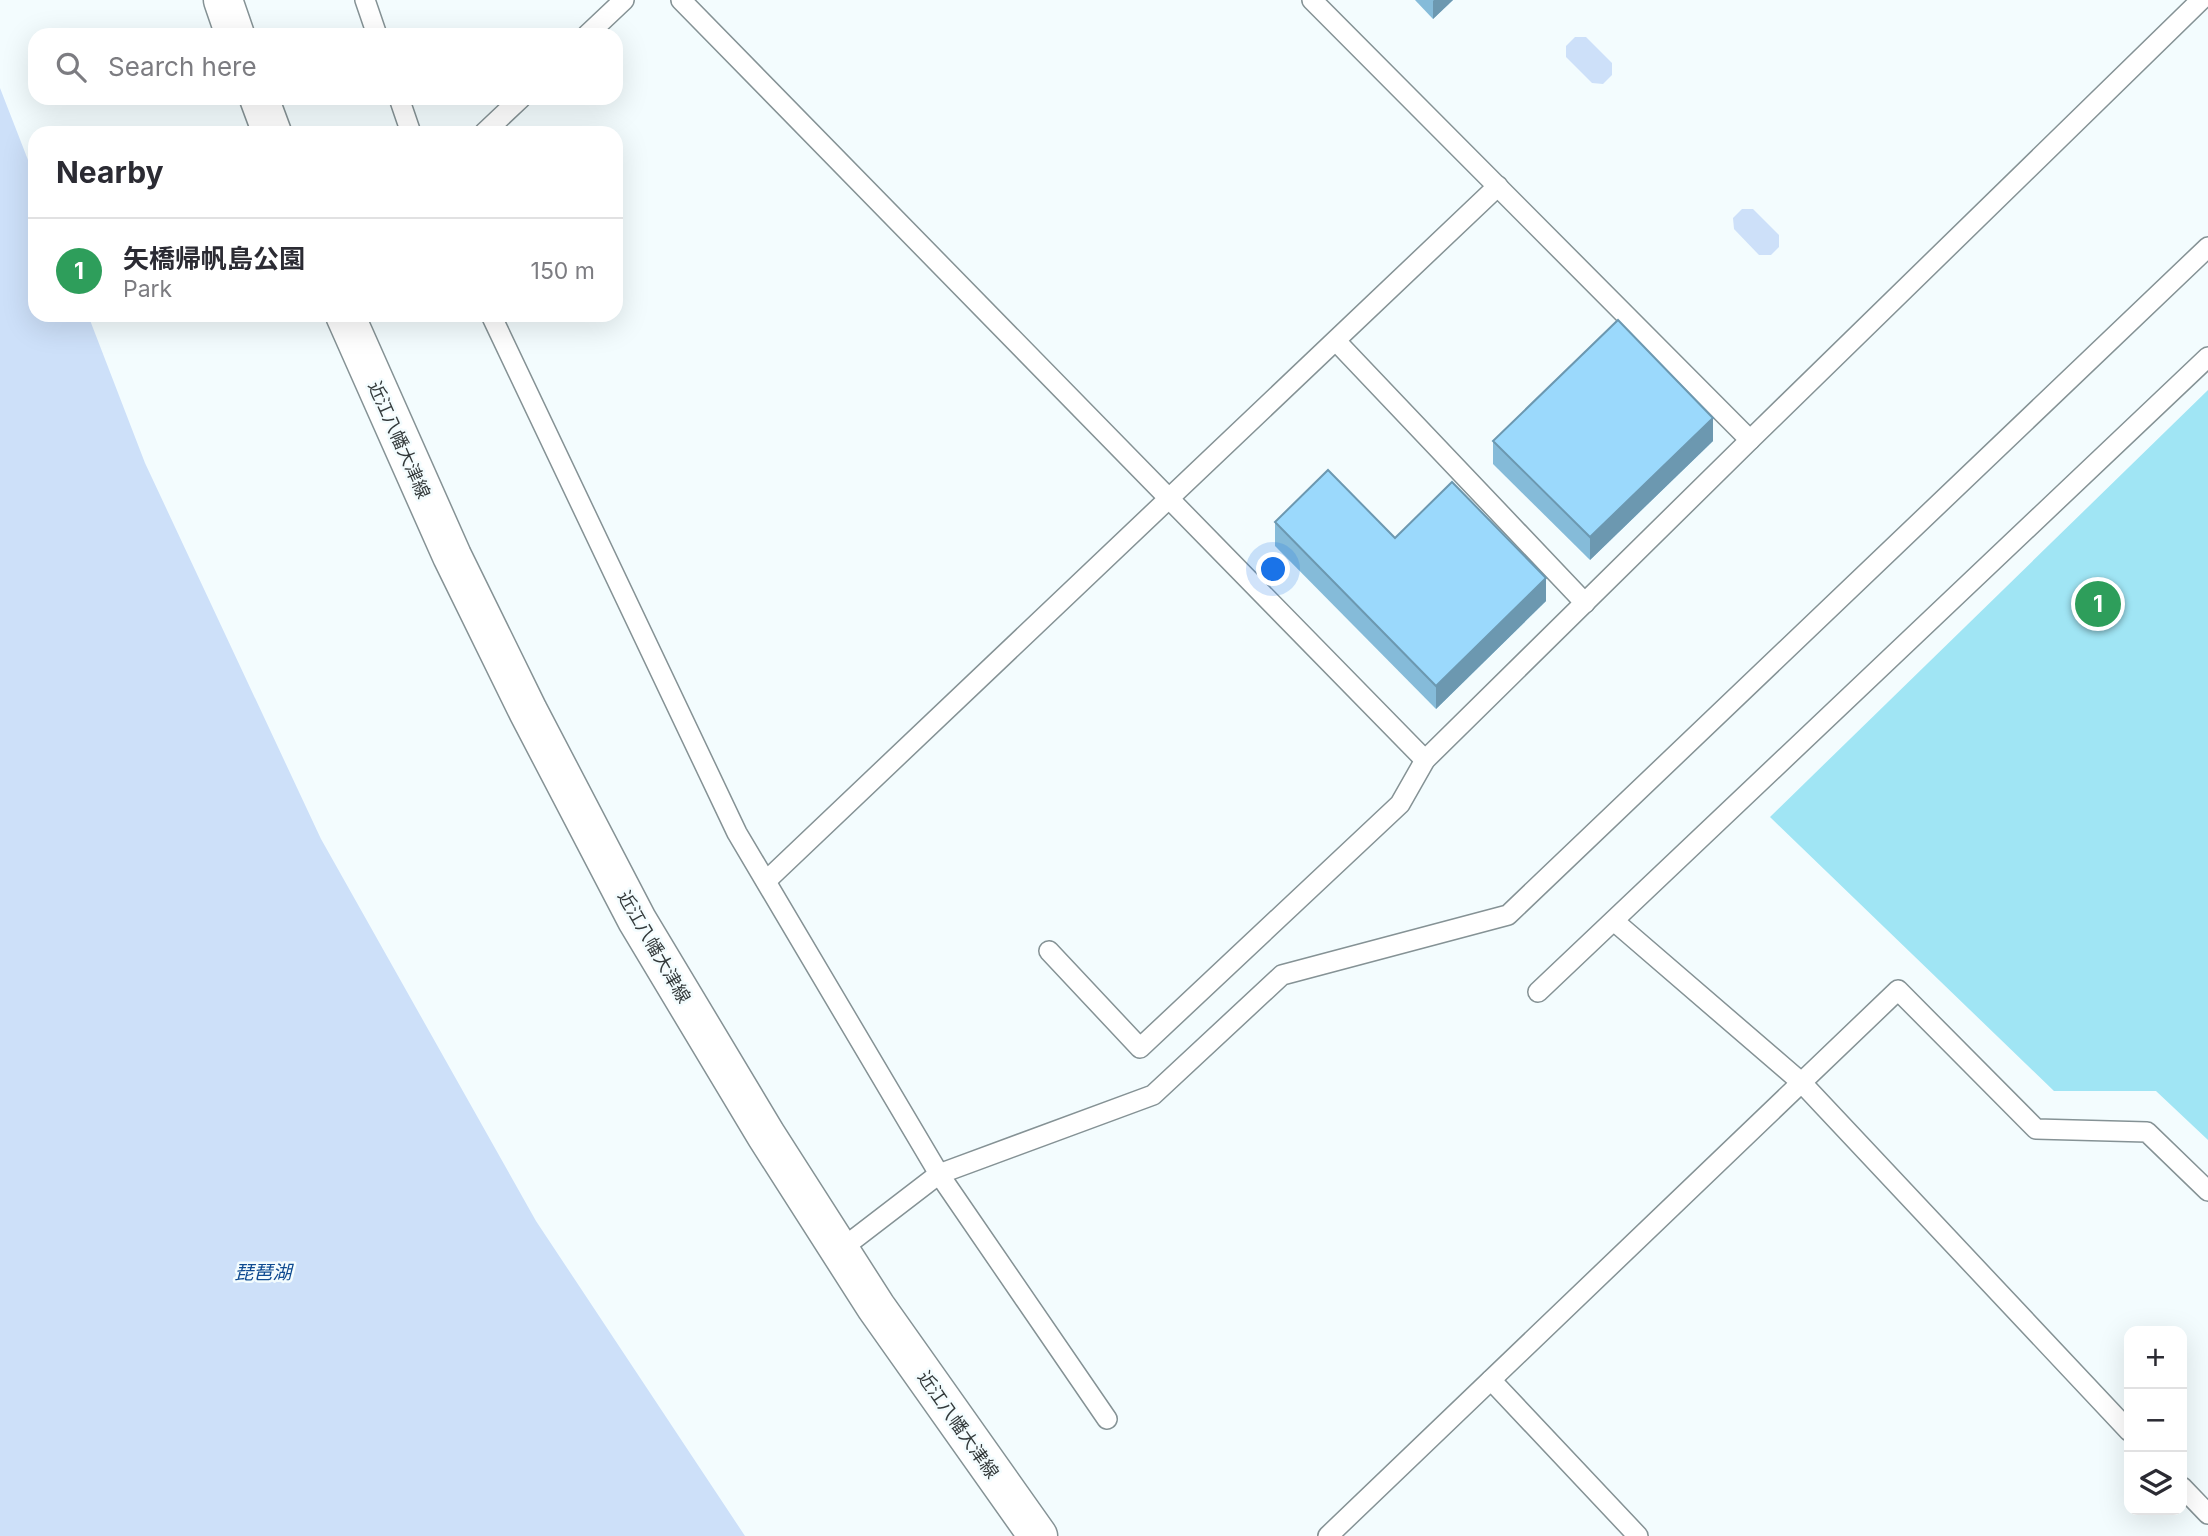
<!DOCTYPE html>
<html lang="en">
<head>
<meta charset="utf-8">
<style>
  :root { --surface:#fff; --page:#f2f2f3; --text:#2b2b33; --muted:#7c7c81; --line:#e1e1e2; --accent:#9a3da7 }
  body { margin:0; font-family:Inter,"Noto Sans JP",sans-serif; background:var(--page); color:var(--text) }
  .controls { position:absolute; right:21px; bottom:21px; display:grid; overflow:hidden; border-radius:14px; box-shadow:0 7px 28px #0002 }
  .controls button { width:63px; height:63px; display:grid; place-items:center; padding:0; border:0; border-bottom:2px solid var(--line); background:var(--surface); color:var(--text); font:35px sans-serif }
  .you { position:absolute; left:1274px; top:570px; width:24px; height:24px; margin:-18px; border:5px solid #fff; border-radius:50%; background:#1a73e8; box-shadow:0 0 0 10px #1a73e833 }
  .badge { display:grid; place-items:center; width:46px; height:46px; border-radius:50%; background:var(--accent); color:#fff; font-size:23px; font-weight:700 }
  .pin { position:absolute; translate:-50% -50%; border:4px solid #fff; box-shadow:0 2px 7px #0006 }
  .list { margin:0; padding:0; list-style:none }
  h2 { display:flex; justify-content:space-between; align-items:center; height:91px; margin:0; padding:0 28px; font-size:30px }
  h2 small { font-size:23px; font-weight:400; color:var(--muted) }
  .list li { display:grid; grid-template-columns:46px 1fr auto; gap:21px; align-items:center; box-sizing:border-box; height:105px; padding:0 28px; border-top:2px solid var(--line) }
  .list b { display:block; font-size:26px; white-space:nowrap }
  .list p { margin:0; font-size:23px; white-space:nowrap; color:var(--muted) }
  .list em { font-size:23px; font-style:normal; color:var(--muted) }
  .icon { flex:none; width:38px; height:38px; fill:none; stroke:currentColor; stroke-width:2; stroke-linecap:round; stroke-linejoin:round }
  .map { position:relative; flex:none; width:2208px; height:1536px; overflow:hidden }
  .search { position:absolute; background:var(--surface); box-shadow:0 7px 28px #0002; left:28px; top:28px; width:595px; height:77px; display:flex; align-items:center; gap:18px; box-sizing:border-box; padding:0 24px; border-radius:21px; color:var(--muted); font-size:26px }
  .panel { position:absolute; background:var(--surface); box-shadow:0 7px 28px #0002; left:28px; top:126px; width:595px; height:196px; border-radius:21px }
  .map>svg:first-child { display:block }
  .green { fill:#a0e5f4 }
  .water { fill:#cde0f9 }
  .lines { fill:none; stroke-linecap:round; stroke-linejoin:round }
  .service-casing { stroke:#859295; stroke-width:22 }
  .secondary-casing { stroke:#859295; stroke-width:41 }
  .service { stroke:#fff; stroke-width:19 }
  .secondary { stroke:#fff; stroke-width:38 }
  .wall { fill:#85bbd9 }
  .shaded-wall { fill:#6c98b0 }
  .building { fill:#9bd9fc; stroke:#6c98b0; stroke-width:2 }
  .labels { text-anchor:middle; stroke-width:5; stroke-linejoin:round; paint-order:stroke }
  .street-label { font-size:18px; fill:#33393a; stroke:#f3fcfe }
  .water-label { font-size:19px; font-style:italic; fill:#0f4b91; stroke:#f3fcfe }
</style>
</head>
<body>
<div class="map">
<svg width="2208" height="1536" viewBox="0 0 2208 1536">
  <rect width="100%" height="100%" fill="#f3fcfe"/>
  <polygon class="green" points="2208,390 2208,1140 2156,1091 2054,1091 1770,817"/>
  <g class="water">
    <polygon points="1575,37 1586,37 1612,63 1612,75 1603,84 1592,83 1566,57 1566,46"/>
    <polygon points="0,88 35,178 35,315 88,315 145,463 321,839 536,1221 745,1536 0,1536"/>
    <polygon points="1742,209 1753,209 1779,235 1779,247 1771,255 1759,255 1734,229 1733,218"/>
  </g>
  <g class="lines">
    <g class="service-casing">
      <g id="service">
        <polyline points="365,0 377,35"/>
        <polyline points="681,0 1425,760"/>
        <polyline points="1312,0 1750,440 2201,0"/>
        <polyline points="587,35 624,0"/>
        <polyline points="399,98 411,133"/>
        <polyline points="484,133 521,98"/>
        <polyline points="491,315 737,833 939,1174 1107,1419"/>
        <polyline points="1336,341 1585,603"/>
        <polyline points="766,881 1498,186"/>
        <polyline points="1614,921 1802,1083 2129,1431"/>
        <polyline points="1049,951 1140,1048 1400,804 1425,760 1750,440"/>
        <polyline points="1538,992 2208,357"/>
        <polyline points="840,1250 939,1174 1153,1095 1282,975 1508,915 2208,247"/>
        <polyline points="1491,1380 1638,1536"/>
        <polyline points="2182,1487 2208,1514"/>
        <polyline points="1328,1536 1898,990 2036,1129 2147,1132 2208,1191"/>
      </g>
    </g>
    <g class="secondary-casing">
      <g id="secondary">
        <polyline points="223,0 235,35"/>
        <polyline points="259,98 272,133"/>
        <polyline points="345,315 452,556 528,711 637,920 766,1135 876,1307 1038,1536"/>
      </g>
    </g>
    <use href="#service" class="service"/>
    <use href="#secondary" class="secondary"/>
  </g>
  <g class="wall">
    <polygon points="1415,0 1453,0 1433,19"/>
    <polygon points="1493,441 1713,441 1590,560 1493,464"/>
    <polygon points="1275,522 1395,538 1546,601 1436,709 1275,546"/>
  </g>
  <g class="shaded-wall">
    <polygon points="1434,0 1453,0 1433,19 1433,1"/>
    <polygon points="1713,418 1713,441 1590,560 1590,537"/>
    <polygon points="1546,578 1546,601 1436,709 1436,686"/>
  </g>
  <g class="building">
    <polygon points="1618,320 1713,418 1590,537 1493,441"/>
    <polygon points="1328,470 1395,538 1452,482 1546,578 1436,686 1275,522"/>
  </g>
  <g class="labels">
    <g class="street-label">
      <text transform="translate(399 440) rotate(66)" y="6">近江八幡大津線</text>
      <text transform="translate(654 947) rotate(60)" y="6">近江八幡大津線</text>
      <text transform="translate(958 1425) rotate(55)" y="6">近江八幡大津線</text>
    </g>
    <g class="water-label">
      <text x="263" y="1279">琵琶湖</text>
    </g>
  </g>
</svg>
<div class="controls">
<button>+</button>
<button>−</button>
<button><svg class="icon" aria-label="layers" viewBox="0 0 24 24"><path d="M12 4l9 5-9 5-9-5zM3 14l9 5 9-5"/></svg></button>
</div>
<div class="you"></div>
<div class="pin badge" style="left:2098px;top:604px;background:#2e9e5b">1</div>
<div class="search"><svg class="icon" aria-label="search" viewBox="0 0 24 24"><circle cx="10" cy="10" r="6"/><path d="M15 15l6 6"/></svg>Search here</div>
<section class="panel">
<h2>Nearby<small></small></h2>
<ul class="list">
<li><span class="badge" style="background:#2e9e5b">1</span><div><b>矢橋帰帆島公園</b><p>Park</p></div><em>150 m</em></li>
</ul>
</section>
</div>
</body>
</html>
